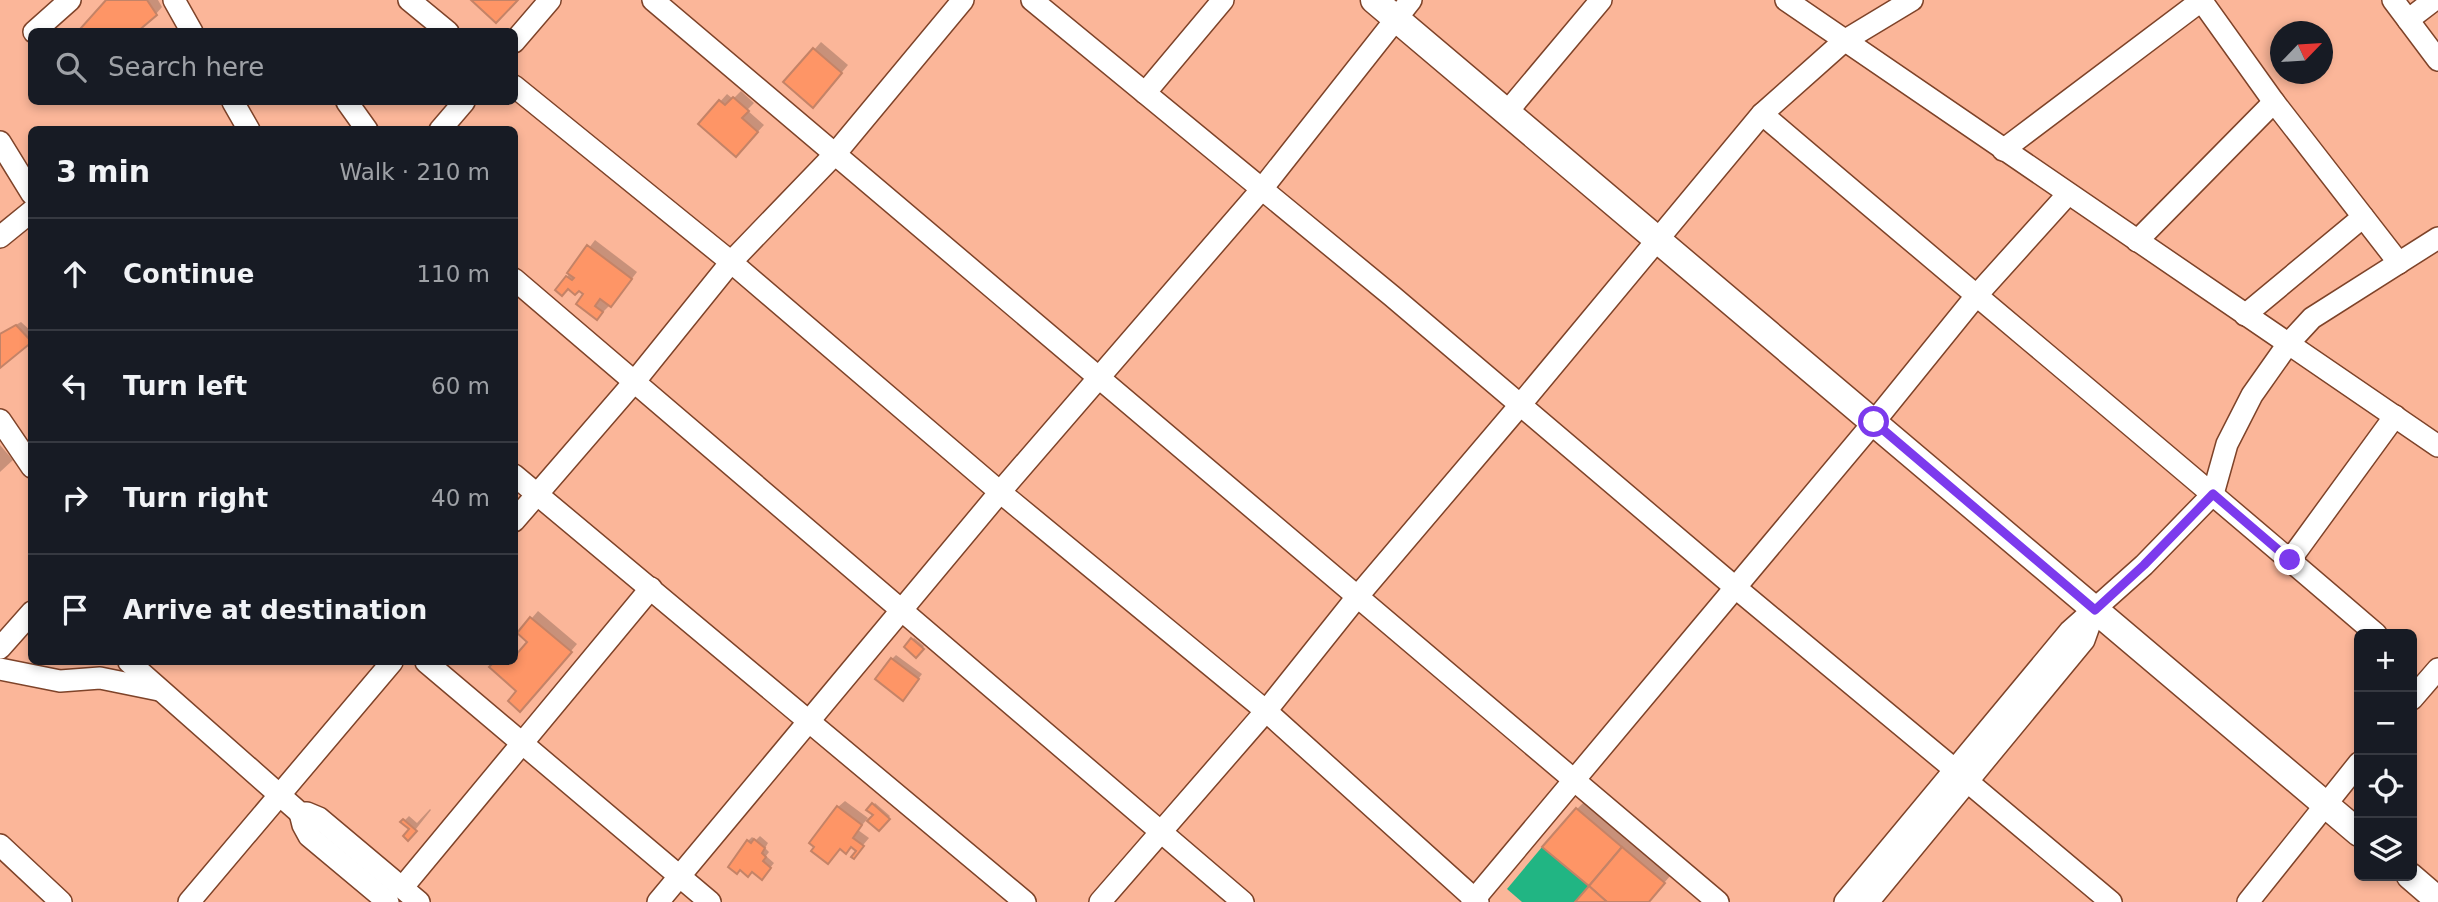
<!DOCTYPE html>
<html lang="en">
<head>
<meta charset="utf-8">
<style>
  :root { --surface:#171b24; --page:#20242c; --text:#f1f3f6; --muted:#9ea1a6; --line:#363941 }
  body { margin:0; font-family:"DejaVu Sans",sans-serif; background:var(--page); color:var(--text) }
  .controls { position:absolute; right:21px; bottom:21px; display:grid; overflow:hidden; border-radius:10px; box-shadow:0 4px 10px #0003 }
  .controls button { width:63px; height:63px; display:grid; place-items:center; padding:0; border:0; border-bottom:2px solid var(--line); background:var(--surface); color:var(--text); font:35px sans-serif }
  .compass { position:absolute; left:2270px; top:21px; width:63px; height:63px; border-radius:50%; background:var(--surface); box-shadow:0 4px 10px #0003; rotate:65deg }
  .stop { position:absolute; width:21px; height:21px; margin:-16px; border:5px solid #7c3aed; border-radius:50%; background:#fff }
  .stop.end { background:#7c3aed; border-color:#fff; box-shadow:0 2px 7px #0008 }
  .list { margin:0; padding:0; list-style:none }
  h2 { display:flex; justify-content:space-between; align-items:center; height:91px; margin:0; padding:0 28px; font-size:30px }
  h2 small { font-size:23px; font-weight:400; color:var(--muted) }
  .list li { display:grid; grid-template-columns:46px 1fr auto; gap:21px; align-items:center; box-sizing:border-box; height:112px; padding:0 28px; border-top:2px solid var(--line) }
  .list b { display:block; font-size:26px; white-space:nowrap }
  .list em { font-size:23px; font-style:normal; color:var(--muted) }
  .icon { flex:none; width:38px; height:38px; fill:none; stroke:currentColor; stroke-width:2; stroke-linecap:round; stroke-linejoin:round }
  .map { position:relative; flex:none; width:2438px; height:902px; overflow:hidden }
  .search { position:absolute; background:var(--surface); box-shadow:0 4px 10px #0003; left:28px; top:28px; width:490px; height:77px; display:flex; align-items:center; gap:18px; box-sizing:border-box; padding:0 24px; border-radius:10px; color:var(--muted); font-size:26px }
  .panel { position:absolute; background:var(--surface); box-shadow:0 4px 10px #0003; left:28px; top:126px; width:490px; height:539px; border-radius:10px }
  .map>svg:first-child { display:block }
  .green { fill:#21b583 }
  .shadow { fill:#0003 }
  .building { fill:#fe9566; stroke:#c48367; stroke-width:2 }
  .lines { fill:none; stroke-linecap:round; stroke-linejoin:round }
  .minor-casing { stroke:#7e4329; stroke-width:24 }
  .tertiary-casing { stroke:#7e4329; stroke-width:29 }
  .minor { stroke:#fff; stroke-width:21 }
  .tertiary { stroke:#fff; stroke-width:26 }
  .route { stroke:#7c3aed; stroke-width:9 }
</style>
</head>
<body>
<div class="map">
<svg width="2438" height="902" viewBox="0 0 2438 902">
  <rect width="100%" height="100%" fill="#fbb699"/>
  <polygon class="green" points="1542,847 1589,886 1575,902 1522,902 1507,889"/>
  <g class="shadow">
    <polygon points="108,0 158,0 162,7 156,14"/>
    <polygon points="821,42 848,65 820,98 786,82"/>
    <polygon points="741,91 754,103 747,110 764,125 743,148 701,123 727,94 733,99"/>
    <polygon points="595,240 637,272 617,298 597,318 586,294 567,277"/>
    <polygon points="21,322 32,332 31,339 0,365 0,334"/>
    <polygon points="0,445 13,460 0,472"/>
    <polygon points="538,611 577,644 527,703 519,691 491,667 496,662 514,662 514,651 519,655 530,642 519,633"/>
    <polygon points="914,638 924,646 916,655 906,647"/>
    <polygon points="896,655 922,674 907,694 892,659"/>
    <polygon points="845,801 868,818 858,830 869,838 858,851 852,846 841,848 828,862 838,807"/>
    <polygon points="1584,802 1670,876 1648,902 1578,902 1592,886 1577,809"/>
    <polygon points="875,803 890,816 879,829 875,815 869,810"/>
    <polygon points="430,809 431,810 412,834 411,829 403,822 409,816 417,823"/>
    <polygon points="760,836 768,843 765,848 769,852 766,856 774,863 766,873 748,841 752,837 756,840"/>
  </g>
  <g class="building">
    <polygon points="106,0 147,0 157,15 137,32 82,32 80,29"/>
    <polygon points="471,0 518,0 496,23"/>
    <polygon points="813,48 842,73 813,108 783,82"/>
    <polygon points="733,97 749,111 742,118 758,132 736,157 698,124 719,100 725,105"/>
    <polygon points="587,245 632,279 611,307 600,299 595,306 603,312 597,320 576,304 583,294 579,291 575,295 568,289 562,296 555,290 566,276 572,280 574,278 567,273"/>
    <polygon points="16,325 32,342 0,368 0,334"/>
    <polygon points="530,617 572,652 520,712 508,701 516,691 489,667 494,662 514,662 514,657 527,642 517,633"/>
    <polygon points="911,638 924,649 916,658 904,647"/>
    <polygon points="891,658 919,679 903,701 875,679"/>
    <polygon points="872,803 890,819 879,831 867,821 873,815 866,810"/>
    <polygon points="837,806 862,825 853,838 864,846 854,859 851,857 856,851 851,847 846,854 840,849 828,864 811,851 814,847 809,843"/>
    <polygon points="1576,808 1622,847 1589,886 1542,847"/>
    <polygon points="403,819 417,831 408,841 403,836 409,829 400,822"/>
    <polygon points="754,839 765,848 762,853 766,857 763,861 771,868 762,880 752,872 748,877 740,870 737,874 728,867 747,840 751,843"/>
    <polygon points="1622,847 1665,883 1649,902 1607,902 1589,886"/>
    <polygon points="1589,886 1607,902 1575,902"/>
  </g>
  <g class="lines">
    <g class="minor-casing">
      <g id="minor">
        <polyline points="174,0 192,32"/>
        <polyline points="409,0 448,32"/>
        <polyline points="653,0 1718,902"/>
        <polyline points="1032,0 1392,296 1736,588 1954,769"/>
        <polyline points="1786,0 2438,446"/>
        <polyline points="2201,0 2274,102 2399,263"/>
        <polyline points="2393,0 2438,60"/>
        <polyline points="2408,20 2434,0"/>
        <polyline points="34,32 70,0"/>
        <polyline points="514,42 550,0"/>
        <polyline points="514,86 731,262 1000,492 1266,711 1478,902"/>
        <polyline points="1145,93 1223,0"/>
        <polyline points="233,102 249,130"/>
        <polyline points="347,102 367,130"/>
        <polyline points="1507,112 1601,0"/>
        <path d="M1762 114C1966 288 2173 459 2376 634"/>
        <polyline points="440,130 464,102"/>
        <polyline points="0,142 32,194"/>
        <polyline points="2003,150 2202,0"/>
        <polyline points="0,237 32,211"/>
        <polyline points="2137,241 2274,102"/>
        <polyline points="514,279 1243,902"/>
        <polyline points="2245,315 2363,217"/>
        <polyline points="0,420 32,467"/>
        <polyline points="514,475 1025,902"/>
        <polyline points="514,521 635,381 731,262 835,154 963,0"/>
        <polyline points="2290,560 2395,416"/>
        <polyline points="0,648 32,612"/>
        <polyline points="129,662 300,813 307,813 319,818 419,902"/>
        <polyline points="426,662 710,902"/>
        <polyline points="0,669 60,681 100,678 159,690"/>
        <polyline points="2412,699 2438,669"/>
        <polyline points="1968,782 2111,902"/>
        <polyline points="300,813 303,825 309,836 388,902"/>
        <polyline points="0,845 61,902"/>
        <polyline points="402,888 651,588"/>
        <polyline points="189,902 392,662"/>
        <polyline points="658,902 1000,492 1261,190 1411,0"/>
        <polyline points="1100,902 1266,711 1357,597 1521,404 1762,114 1844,41 1912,0"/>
        <polyline points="1472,902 1874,422 1976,296 2068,194"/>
        <polyline points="1845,902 2070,631 2144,565 2213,494 2227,444 2252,395 2288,344 2312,318 2438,238"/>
        <polyline points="1868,902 2084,640 2094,612"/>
        <polyline points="2248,902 2359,763"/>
      </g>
    </g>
    <g class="tertiary-casing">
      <g id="tertiary">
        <polyline points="1374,0 2359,833"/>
        <polyline points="2410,876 2438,900"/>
      </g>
    </g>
    <use href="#minor" class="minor"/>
    <use href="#tertiary" class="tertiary"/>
  </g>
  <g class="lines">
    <polyline class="route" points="1874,422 2095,610 2144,565 2213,494 2290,560"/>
  </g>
</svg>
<div class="controls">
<button>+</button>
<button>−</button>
<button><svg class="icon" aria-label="locate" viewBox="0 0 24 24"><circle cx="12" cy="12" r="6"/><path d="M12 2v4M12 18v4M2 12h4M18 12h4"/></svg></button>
<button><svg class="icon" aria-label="layers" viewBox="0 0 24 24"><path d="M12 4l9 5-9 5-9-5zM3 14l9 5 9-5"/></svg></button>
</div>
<svg class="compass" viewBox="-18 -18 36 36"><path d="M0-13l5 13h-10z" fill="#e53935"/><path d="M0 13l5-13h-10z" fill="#9ea1a6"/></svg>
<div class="stop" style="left:1874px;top:422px"></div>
<div class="stop end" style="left:2290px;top:560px"></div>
<div class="search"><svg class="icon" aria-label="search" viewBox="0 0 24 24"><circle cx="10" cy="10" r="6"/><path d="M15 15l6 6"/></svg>Search here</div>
<section class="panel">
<h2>3 min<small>Walk · 210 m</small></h2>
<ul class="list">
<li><svg class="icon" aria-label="ahead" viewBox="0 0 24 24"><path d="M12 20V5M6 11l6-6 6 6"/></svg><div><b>Continue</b></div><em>110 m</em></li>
<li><svg class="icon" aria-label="left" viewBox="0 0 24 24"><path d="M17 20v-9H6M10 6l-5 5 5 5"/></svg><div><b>Turn left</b></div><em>60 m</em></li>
<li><svg class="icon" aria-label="right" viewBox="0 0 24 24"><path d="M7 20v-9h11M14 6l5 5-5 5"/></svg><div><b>Turn right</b></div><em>40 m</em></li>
<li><svg class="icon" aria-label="arrive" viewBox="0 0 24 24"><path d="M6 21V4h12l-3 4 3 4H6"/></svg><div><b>Arrive at destination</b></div></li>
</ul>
</section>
</div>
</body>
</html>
